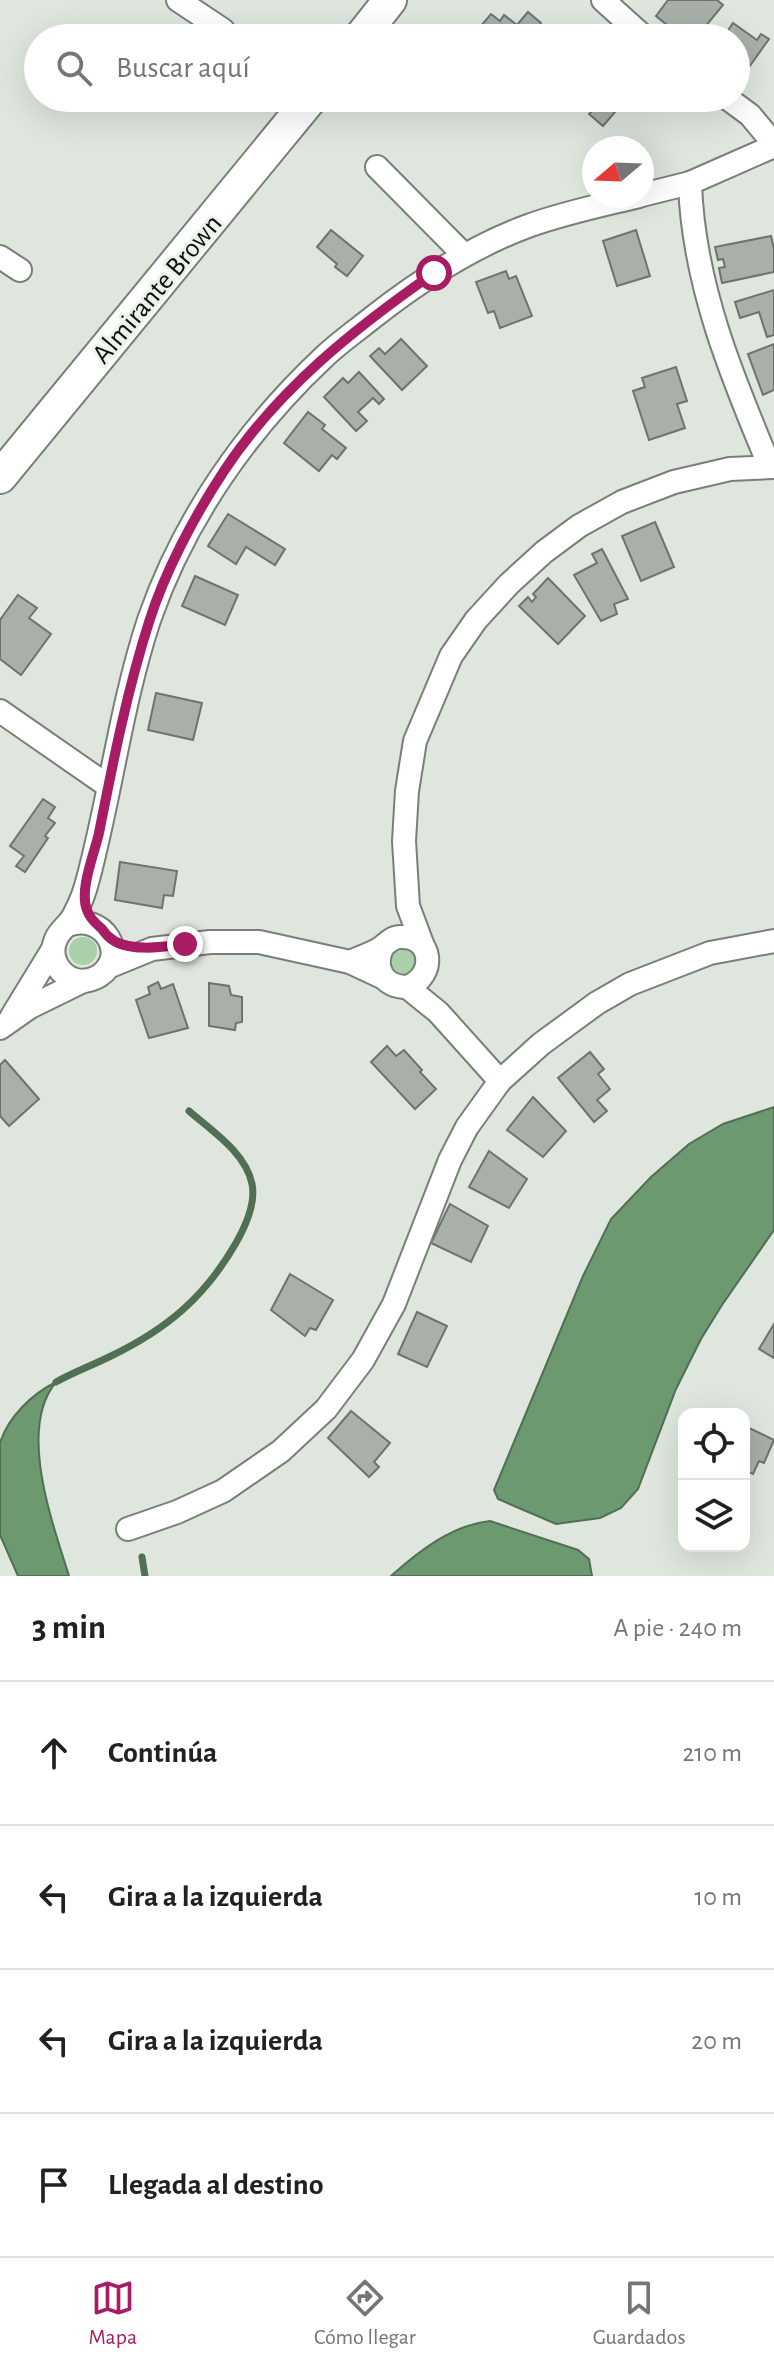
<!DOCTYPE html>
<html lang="es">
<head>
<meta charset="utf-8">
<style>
  :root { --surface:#fff; --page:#f6f6f6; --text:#202124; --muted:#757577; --line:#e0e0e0; --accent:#a71c62 }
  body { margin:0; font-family:"Alegreya Sans",sans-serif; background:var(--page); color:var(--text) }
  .controls { position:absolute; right:24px; bottom:24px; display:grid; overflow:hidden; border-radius:16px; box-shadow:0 8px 32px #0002 }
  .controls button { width:72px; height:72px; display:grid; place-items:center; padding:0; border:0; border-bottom:2px solid var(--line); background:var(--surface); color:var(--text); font:40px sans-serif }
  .compass { position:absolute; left:582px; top:136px; width:72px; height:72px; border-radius:50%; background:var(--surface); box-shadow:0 8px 32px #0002; rotate:251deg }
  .stop { position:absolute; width:24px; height:24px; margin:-18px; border:6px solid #a71c62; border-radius:50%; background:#fff }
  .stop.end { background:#a71c62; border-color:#fff; box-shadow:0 2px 8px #0008 }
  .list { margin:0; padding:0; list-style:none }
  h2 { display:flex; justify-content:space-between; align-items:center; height:104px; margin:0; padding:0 32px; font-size:34px }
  h2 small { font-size:26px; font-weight:400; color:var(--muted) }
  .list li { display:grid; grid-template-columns:52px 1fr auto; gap:24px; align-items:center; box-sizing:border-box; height:144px; padding:0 32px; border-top:2px solid var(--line) }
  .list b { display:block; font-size:30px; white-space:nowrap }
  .list em { font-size:26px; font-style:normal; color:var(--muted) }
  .icon { flex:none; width:44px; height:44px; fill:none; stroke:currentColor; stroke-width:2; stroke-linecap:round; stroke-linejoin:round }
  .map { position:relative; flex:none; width:774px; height:1576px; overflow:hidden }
  .search { position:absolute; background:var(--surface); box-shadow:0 8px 32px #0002; left:24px; right:24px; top:24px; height:88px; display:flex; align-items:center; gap:20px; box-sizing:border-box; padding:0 28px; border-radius:44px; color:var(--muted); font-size:30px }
  .sheet { height:680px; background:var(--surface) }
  nav { display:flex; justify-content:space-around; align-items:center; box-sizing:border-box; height:112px; border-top:2px solid var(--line); background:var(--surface); font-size:22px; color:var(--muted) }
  nav a { display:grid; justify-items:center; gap:4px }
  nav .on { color:var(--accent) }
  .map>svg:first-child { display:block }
  .green { fill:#a9cfab }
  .water { fill:#6d9971; stroke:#506f53; stroke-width:2 }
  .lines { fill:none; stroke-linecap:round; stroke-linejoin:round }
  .stream { stroke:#506f53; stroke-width:7 }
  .building { fill:#a8b0a8; stroke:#6d746d; stroke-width:2 }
  .street-casing { stroke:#787f78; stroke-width:26 }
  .secondary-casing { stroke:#787f78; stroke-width:36 }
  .street { stroke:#fff; stroke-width:22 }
  .secondary { stroke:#fff; stroke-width:32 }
  .route { stroke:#a71c62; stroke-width:10 }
  .labels { text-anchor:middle; stroke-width:6; stroke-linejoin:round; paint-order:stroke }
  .street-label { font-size:28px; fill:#0b0e0c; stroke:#ebf3eb }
</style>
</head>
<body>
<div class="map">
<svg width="774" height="1576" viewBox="0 0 774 1576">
  <rect width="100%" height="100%" fill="#dee6de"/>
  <g class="green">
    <circle cx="83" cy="951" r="14"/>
    <circle cx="403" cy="962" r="13"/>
  </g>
  <g class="water">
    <polygon points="774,1107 774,1230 722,1305 701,1339 676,1389 638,1489 621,1508 600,1518 556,1524 498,1499 494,1490 583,1276 611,1219 651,1177 689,1144 723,1124"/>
    <path d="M56 1382C17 1429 53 1524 69 1576H18L0 1535V1443C8 1417 32 1394 56 1382Z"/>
    <path d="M490 1521 578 1550 589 1559 592 1576H391C419 1551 452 1525 490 1521Z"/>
  </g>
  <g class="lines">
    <g class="stream">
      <path d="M56 1382C74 1372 93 1365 111 1356 167 1329 205 1297 236 1243 245 1227 256 1203 252 1184 246 1153 212 1131 189 1111"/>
      <polyline points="142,1557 145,1576"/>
    </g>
  </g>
  <g class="building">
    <polygon points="668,0 717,0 723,5 696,38 683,38 656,16"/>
    <polygon points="528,12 541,23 529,38 492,38 479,28 491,14 500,21 504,15 517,25"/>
    <polygon points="733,23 757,40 761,34 769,39 742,77 736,72 736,38 716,38 718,35 723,38"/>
    <polygon points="577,98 627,98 603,126 589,114 592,111"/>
    <polygon points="331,230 363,256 347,276 335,267 337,264 317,247"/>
    <polygon points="636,230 650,276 617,286 603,241"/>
    <polygon points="771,236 774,249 774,272 722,283 719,268 725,267 723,259 718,260 715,247"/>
    <polygon points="506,271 509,279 516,276 532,316 500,328 494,311 488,313 476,282"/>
    <polygon points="774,290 774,335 767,337 759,312 740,318 735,302"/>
    <polygon points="401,339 427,366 402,390 370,356 379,348 385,354"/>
    <polygon points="774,344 774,390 763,395 748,354"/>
    <polygon points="676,367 687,401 677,404 685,428 649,440 633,391 645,387 642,378"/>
    <polygon points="359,372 384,399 379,404 373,398 358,412 367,421 356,431 324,397 343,378 348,383"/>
    <polygon points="308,412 325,425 322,429 346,448 337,459 332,455 319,471 284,443"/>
    <polygon points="228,514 285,549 275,565 246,547 236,564 208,546"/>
    <polygon points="655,522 674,567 641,581 622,536"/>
    <polygon points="602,549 628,599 614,604 617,614 601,621 574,575 597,563 592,554"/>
    <polygon points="195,576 238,595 225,625 182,606"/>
    <polygon points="548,578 585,616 558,644 519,606 528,597 532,602 536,597 533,594"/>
    <polygon points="18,595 37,608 29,618 51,634 21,675 0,659 0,620"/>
    <polygon points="156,693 202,703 193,740 148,730"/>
    <polygon points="43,799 55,807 48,818 55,823 45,836 48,838 25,872 16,866 24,856 10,846"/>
    <polygon points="120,862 177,871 173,896 164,895 162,908 115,900"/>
    <polygon points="158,982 161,989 173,984 188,1028 149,1038 136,1000 150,994 148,987"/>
    <polygon points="209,983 229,986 231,995 242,997 242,1022 236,1023 235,1030 209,1026"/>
    <polygon points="387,1046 396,1056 404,1050 422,1070 420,1072 436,1089 415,1109 371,1062"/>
    <polygon points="590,1052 604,1069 598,1074 610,1089 597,1100 607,1111 594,1122 558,1078"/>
    <polygon points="5,1060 39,1099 9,1126 0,1116 0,1065"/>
    <polygon points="533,1097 566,1131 543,1157 507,1130"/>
    <polygon points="489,1151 527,1179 509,1208 469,1187"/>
    <polygon points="450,1204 488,1226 471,1262 431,1243"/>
    <polygon points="290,1274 333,1300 316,1330 310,1328 305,1336 271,1310"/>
    <polygon points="417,1312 447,1326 427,1367 398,1354"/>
    <polygon points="774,1324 774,1358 759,1349"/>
    <polygon points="351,1411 390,1443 374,1462 379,1467 369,1477 328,1438"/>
    <polygon points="745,1426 774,1440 764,1463 759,1461 753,1474 744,1470"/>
  </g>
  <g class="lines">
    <g class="street-casing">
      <g id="street">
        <polyline points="178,0 223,30"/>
        <polyline points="603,0 645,38"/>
        <polyline points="727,98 750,115 774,144"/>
        <polyline points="377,167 464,255"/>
        <path d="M690 183C693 283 732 377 770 467"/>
        <polyline points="642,195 690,183 774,146"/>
        <polyline points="0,257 20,270"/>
        <polyline points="0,711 108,786"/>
        <path d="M68 925C103 912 130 955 99 976 92 980 84 982 76 980 57 975 48 954 57 937 62 928 71 923 75 913 81 902 85 891 88 879 111 793 121 705 149 620 184 519 247 429 325 356 340 342 357 330 372 318 419 281 471 247 528 226 563 213 602 205 639 196"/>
        <polyline points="423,946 408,906 404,841 407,791 415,741 451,656 476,620 509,584 544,552 579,526 622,502 674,482 730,469 774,467"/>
        <path d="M350 962C359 958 370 954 379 949 386 945 391 937 400 937 433 935 437 976 407 987 384 987 373 969 382 948"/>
        <polyline points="108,967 152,949 210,942 259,942 350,962 384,978"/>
        <polyline points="407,987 438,1012 500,1081"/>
        <polyline points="12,1016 53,949"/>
        <polyline points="0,1028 30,1007 83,981"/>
        <polyline points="128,1529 177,1512 223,1491 281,1451 326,1409 363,1360 394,1304 450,1160 467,1127 500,1081 541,1044 597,1003 630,984 710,953 774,941"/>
      </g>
    </g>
    <g class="secondary-casing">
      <g id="secondary">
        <polyline points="360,38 390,0"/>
        <polyline points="0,477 311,98"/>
      </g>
    </g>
    <use href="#street" class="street"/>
    <use href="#secondary" class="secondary"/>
  </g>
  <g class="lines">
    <path class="route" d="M185 944C164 947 126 953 109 937 106 935 104 931 101 928 95 923 89 917 87 910 79 890 94 855 99 833 113 762 127 691 149 622 165 571 195 515 224 471 278 389 355 328 434 273"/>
  </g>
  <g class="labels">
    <g class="street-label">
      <text transform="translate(156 288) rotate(-50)" y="10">Almirante Brown</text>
    </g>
  </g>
</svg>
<div class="controls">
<button><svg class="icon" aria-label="locate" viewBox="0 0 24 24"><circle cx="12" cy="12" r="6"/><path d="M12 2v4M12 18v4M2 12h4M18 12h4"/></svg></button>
<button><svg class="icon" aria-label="layers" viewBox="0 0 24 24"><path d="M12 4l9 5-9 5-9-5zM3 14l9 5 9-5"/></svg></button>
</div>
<svg class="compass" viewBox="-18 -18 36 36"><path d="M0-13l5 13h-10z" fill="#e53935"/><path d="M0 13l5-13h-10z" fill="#757577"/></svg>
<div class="stop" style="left:434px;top:273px"></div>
<div class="stop end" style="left:185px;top:944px"></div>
<div class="search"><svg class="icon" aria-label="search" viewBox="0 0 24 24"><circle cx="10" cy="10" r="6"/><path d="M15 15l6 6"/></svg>Buscar aquí</div>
</div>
<section class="sheet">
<h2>3 min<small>A pie · 240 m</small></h2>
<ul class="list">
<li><svg class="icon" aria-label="ahead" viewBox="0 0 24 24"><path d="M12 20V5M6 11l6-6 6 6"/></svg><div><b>Continúa</b></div><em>210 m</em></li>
<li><svg class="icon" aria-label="left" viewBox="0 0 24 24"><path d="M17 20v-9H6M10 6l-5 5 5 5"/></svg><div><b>Gira a la izquierda</b></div><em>10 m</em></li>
<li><svg class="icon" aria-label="left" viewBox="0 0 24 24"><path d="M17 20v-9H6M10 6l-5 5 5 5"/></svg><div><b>Gira a la izquierda</b></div><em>20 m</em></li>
<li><svg class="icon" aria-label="arrive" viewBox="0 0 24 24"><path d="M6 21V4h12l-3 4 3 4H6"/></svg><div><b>Llegada al destino</b></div></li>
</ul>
</section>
<nav>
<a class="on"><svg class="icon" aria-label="map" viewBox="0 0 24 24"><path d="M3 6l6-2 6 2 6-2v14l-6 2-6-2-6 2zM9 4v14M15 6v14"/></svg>Mapa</a>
<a><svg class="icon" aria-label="directions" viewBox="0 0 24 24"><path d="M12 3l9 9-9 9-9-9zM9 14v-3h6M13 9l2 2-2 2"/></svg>Cómo llegar</a>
<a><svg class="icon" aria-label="saved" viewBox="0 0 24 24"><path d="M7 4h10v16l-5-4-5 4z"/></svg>Guardados</a>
</nav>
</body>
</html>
